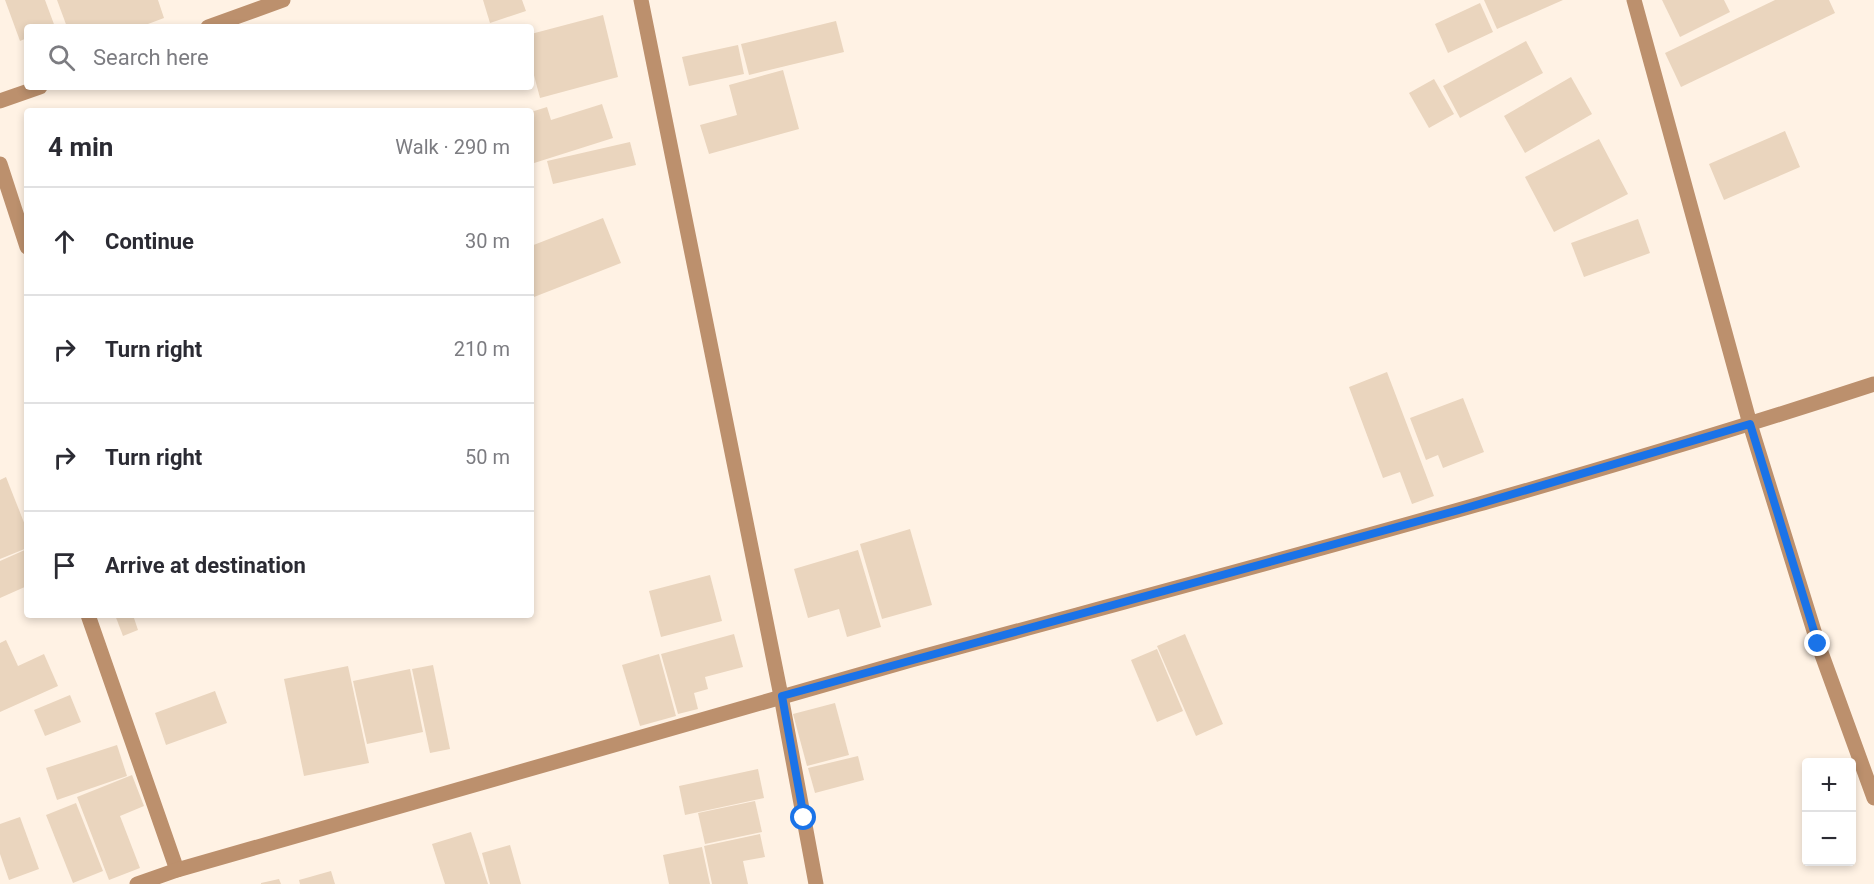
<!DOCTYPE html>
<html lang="en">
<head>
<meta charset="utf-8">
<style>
  :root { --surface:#fff; --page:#f2f2f3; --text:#2b2b33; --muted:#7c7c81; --line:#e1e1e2 }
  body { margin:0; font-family:Roboto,sans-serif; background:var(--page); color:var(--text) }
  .controls { position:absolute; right:18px; bottom:18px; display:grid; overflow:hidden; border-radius:6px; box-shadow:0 3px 9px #0003 }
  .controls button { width:54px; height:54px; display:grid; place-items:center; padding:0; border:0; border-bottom:2px solid var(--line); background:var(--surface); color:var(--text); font:30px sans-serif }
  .stop { position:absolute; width:18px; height:18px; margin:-14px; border:4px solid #1a73e8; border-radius:50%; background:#fff }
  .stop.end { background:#1a73e8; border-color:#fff; box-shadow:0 2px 6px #0008 }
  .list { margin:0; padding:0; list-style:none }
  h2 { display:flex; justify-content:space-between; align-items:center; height:78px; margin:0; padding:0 24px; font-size:26px }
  h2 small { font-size:20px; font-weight:400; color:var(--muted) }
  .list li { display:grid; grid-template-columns:39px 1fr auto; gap:18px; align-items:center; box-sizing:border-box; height:108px; padding:0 24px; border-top:2px solid var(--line) }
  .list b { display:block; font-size:22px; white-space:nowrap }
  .list em { font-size:20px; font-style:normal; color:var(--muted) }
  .icon { flex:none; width:33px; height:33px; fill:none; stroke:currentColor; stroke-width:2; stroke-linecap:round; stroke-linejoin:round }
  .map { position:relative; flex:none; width:1874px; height:884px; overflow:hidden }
  .search { position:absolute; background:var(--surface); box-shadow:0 3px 9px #0003; left:24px; top:24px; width:510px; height:66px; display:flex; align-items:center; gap:15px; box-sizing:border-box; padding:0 21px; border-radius:6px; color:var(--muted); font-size:22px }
  .panel { position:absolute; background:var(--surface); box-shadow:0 3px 9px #0003; left:24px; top:108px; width:510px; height:510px; border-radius:6px }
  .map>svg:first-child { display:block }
  .building { fill:#ead5be }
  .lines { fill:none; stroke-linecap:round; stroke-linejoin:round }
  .street { stroke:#bc906d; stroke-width:15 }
  .route { stroke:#1a73e8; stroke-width:8 }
</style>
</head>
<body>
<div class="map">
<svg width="1874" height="884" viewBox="0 0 1874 884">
  <rect width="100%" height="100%" fill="#fff2e4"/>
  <g class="building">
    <polygon points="5,0 45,0 55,27 27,27 27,38 20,41"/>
    <polygon points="57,0 158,0 164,18 140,27 67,27"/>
    <polygon points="483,0 522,0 526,11 490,23"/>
    <polygon points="1484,0 1563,0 1497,29"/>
    <polygon points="1662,0 1724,0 1730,12 1680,37"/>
    <polygon points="1775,0 1829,0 1835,13 1681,87 1665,53"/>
    <polygon points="1480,3 1493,32 1448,53 1435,24"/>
    <polygon points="603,15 618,77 540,98 531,64 531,34"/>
    <polygon points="836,21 844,52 749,75 741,44"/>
    <polygon points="1526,41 1543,73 1460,118 1443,86"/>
    <polygon points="738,45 744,74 689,86 682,57"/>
    <polygon points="783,70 799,129 709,154 700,125 737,115 729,85"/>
    <polygon points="1571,77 1592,114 1525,153 1504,116"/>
    <polygon points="1434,79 1454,114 1429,128 1409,93"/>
    <polygon points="602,104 613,138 531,164 531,112 547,107 551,120"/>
    <polygon points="1785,131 1800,167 1724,200 1709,164"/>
    <polygon points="1599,139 1628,194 1554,232 1525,177"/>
    <polygon points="630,142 636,165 553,184 547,161"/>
    <polygon points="603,218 621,263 534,297 531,290 531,246"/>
    <polygon points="1638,219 1650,253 1584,277 1571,243"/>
    <polygon points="1387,372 1434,496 1412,504 1400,472 1383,478 1349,387"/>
    <polygon points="1463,398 1484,452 1443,468 1438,455 1426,460 1410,418"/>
    <polygon points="6,477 27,530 27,548 0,559 0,480"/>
    <polygon points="910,529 932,605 882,619 860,544"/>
    <polygon points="27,549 27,586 0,598 0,561"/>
    <polygon points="858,550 881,627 847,637 839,609 808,618 794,569"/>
    <polygon points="710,575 722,621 661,637 649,591"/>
    <polygon points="115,615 133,615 138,630 123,636"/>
    <polygon points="734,634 743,667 705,677 708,689 694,693 698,709 678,714 661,654"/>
    <polygon points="1185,634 1223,724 1196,736 1157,646"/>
    <polygon points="6,640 18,666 44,654 58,686 0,712 0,643"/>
    <polygon points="1157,649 1183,711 1157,722 1131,660"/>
    <polygon points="659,654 676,716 640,726 622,665"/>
    <polygon points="433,665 450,749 430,753 412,669"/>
    <polygon points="348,666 369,763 304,776 284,679"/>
    <polygon points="410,669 423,732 367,744 353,681"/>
    <polygon points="215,691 227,723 166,745 155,713"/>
    <polygon points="70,695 81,722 45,736 34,710"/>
    <polygon points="835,703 849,755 807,766 793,714"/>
    <polygon points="117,745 127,776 57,800 46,768"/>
    <polygon points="858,756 864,780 815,793 808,768"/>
    <polygon points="758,769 764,798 685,815 679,786"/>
    <polygon points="132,775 144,806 120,816 140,868 109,880 77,797"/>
    <polygon points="755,801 762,832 705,844 698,813"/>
    <polygon points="76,803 103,871 73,883 46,815"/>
    <polygon points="20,817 39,869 9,880 0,854 0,824"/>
    <polygon points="471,832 488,884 445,884 432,844"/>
    <polygon points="760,834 765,857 743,861 748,884 712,884 704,846"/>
    <polygon points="510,845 521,884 490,884 482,853"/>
    <polygon points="702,847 710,884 669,884 663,855"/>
    <polygon points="331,871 335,884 300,884 299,880"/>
    <polygon points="279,879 281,884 261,884 261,883"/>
  </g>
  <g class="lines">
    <g class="street">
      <polyline points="641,0 781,696 816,884"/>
      <polyline points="1634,0 1750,424 1818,644 1874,798"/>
      <polyline points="208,27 283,0"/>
      <polyline points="0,101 40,87"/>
      <polyline points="0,164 27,247"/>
      <polyline points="88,615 177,870"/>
      <path d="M137 884 177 870C421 800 665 728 911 660 1233 572 1557 488 1874 384"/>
    </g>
  </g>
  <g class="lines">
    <polyline class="route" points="804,818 782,696 1459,510 1750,424 1818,644"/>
  </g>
</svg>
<div class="controls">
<button>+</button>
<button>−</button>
</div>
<div class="stop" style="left:804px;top:818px"></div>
<div class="stop end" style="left:1818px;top:644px"></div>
<div class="search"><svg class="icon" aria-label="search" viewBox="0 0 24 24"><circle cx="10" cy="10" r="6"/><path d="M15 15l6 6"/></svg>Search here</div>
<section class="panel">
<h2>4 min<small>Walk · 290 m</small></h2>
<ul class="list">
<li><svg class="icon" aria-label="ahead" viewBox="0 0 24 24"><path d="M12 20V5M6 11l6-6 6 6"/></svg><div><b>Continue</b></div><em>30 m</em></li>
<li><svg class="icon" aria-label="right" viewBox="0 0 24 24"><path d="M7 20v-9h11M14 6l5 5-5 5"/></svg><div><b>Turn right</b></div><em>210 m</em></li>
<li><svg class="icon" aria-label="right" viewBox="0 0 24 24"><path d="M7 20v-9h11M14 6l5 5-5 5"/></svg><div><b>Turn right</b></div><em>50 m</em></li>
<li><svg class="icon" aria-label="arrive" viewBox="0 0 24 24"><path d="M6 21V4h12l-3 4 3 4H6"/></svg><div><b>Arrive at destination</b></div></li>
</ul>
</section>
</div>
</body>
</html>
